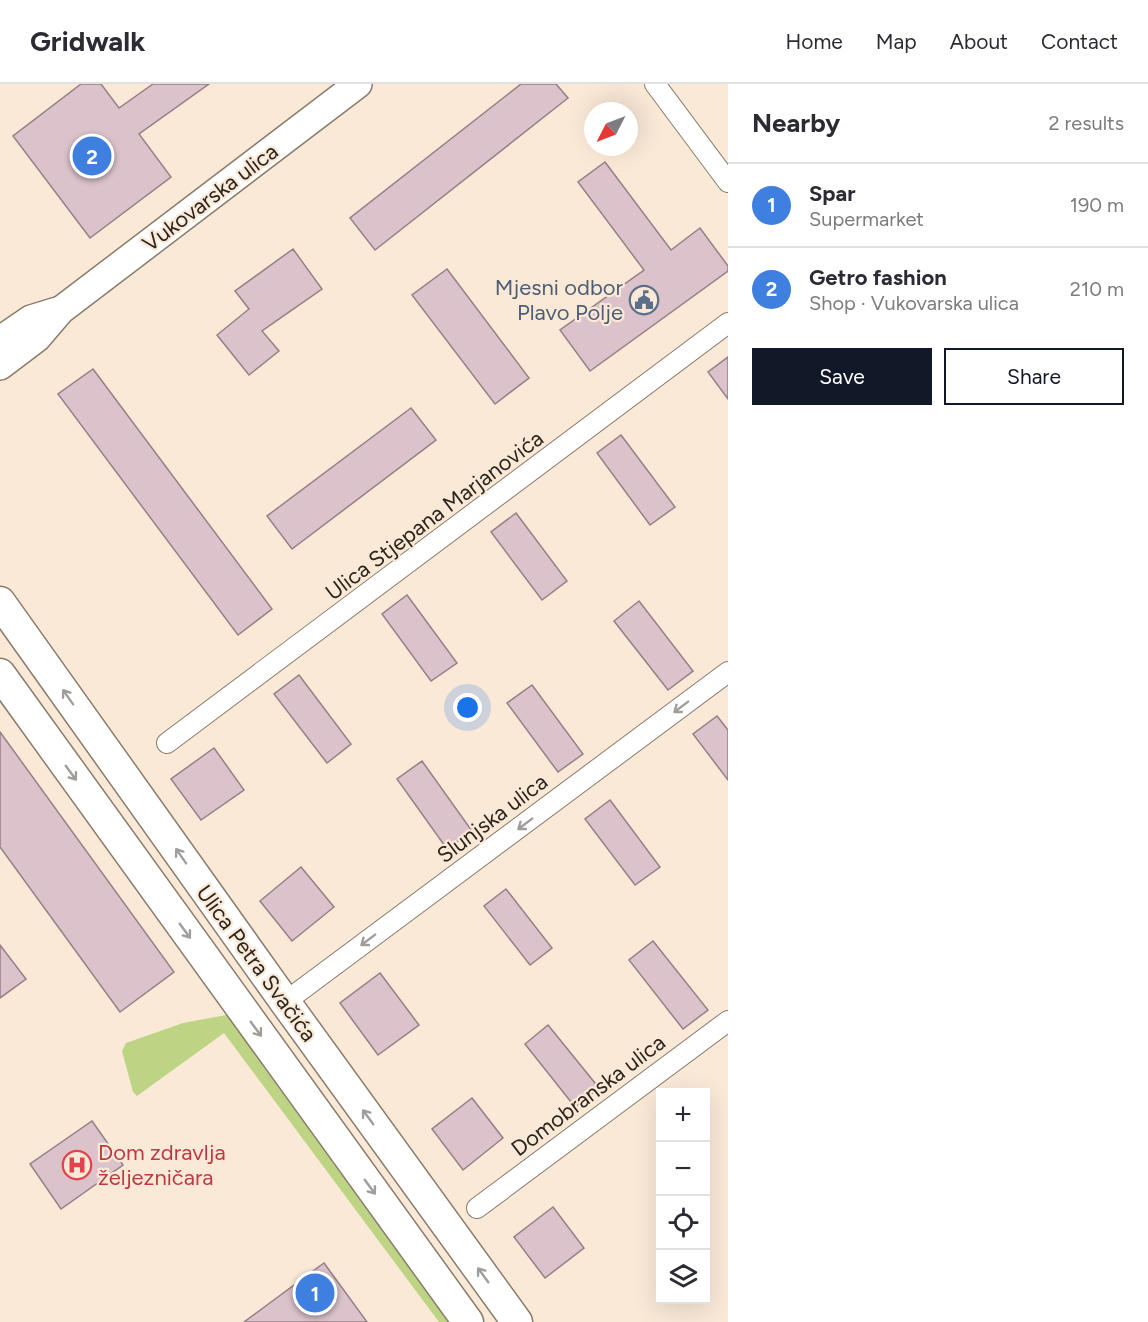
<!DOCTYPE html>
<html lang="en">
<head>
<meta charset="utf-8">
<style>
  :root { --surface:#fff; --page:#f7f7f7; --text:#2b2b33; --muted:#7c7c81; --line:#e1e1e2; --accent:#111827 }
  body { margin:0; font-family:Figtree,sans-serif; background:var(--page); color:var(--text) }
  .controls { position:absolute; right:18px; bottom:18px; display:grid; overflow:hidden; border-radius:0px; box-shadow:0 6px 24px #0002 }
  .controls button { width:54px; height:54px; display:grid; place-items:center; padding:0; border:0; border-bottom:2px solid var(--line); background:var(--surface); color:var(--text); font:30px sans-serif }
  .compass { position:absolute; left:584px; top:18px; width:54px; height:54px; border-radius:50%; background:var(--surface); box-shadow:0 6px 24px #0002; rotate:228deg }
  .you { position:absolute; left:468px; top:624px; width:21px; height:21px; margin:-15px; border:4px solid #fff; border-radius:50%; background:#1a73e8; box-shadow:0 0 0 9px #1a73e833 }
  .badge { display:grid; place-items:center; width:39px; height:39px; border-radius:50%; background:var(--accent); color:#fff; font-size:20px; font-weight:700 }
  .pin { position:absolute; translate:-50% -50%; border:3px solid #fff; box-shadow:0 2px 6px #0006 }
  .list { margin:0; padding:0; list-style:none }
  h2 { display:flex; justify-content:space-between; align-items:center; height:78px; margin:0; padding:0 24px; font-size:26px }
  h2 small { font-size:20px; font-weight:400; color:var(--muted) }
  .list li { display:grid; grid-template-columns:39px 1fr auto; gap:18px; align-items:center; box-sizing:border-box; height:84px; padding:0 24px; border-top:2px solid var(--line) }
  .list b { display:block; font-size:22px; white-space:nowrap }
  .list p { margin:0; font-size:20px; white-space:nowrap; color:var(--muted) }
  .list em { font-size:20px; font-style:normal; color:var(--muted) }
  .actions { display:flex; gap:12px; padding:18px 24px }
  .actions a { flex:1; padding:14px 0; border:2px solid var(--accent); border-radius:0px; text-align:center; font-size:21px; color:var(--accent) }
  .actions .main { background:var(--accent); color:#fff }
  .icon { flex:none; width:33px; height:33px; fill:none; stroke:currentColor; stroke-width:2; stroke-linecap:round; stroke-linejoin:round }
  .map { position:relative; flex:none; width:728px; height:1238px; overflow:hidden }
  header { display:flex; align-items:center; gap:36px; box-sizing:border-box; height:84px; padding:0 30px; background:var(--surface); border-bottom:2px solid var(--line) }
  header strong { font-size:28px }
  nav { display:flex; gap:33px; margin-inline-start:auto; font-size:21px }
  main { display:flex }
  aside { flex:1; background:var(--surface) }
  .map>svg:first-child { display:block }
  .green { fill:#bdd484 }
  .building { fill:#dcc3cb; stroke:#967f86; stroke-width:1.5 }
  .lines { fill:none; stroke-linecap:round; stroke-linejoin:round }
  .street-casing { stroke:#8a7c6b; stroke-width:22 }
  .secondary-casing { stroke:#8a7c6b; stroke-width:30 }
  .primary-casing { stroke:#8a7c6b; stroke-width:33 }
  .street { stroke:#fff; stroke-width:20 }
  .secondary { stroke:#fff; stroke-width:27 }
  .primary { stroke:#fff; stroke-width:30 }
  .oneway { stroke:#a09d9a }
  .labels { text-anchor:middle; stroke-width:4.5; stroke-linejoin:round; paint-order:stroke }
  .street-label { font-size:22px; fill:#2b251e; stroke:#fae9d7 }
  .service-label { font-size:22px; fill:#4e5e75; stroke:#fae9d7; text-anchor:end }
  .health-label { font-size:22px; fill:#be3a42; stroke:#fae9d7; text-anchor:start }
</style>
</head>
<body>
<header>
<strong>Gridwalk</strong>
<nav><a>Home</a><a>Map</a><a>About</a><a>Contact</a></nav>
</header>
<main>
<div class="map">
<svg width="728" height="1238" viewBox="0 0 728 1238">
  <rect width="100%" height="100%" fill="#fae9d7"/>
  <polygon class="green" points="232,930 452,1238 439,1238 224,949 137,1012 133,1008 122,967 126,959 183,939"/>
  <g class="building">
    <polygon points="81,0 101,0 119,24 153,0 209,0 139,50 171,93 90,154 13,52"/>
    <polygon points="521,0 556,0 568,14 375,166 350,134"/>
    <polygon points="605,78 671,166 700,144 728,182 728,187 590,287 560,246 644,186 578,98"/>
    <polygon points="293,165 322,205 262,247 279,267 249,291 217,251 249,225 235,207"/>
    <polygon points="447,185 529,294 495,320 412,211"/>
    <polygon points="728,273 728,315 708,288"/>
    <polygon points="93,285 272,525 238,551 58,310"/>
    <polygon points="411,324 436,356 292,465 267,432"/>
    <polygon points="621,351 675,423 650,441 597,369"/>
    <polygon points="516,429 567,497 542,516 491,448"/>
    <polygon points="407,511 457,579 431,597 382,530"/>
    <polygon points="639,517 693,587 668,606 614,537"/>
    <polygon points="299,591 351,660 327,679 274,610"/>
    <polygon points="532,601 583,670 558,688 507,619"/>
    <polygon points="717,632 728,646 728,696 693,650"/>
    <polygon points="0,648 174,888 120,928 0,763"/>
    <polygon points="214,664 244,706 201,736 171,695"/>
    <polygon points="422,677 472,747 447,765 397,695"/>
    <polygon points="610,716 660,783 635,801 585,735"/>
    <polygon points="301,783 334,823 292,857 260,817"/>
    <polygon points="506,805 552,864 530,881 484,822"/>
    <polygon points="653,857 708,926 683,945 629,876"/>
    <polygon points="0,861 26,895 0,914"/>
    <polygon points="380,889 419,941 378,971 340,919"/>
    <polygon points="548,941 599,1004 575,1023 525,960"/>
    <polygon points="472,1014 503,1054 463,1086 432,1045"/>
    <polygon points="92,1037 123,1081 61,1125 30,1080"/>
    <polygon points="553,1123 584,1164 545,1194 514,1153"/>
    <polygon points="324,1179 367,1238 244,1238"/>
  </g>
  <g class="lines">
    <g class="street-casing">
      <g id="street">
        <polyline points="655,0 728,98"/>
        <polyline points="167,659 728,239"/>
        <polyline points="285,918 728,588"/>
        <polyline points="477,1124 728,937"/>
      </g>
    </g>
    <g class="secondary-casing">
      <g id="secondary">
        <polyline points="0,256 31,235 57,227"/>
        <polyline points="0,282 37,254 61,226 358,0"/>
      </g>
    </g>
    <g class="primary-casing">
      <g id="primary">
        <polyline points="0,518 285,918 517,1238"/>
        <polyline points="0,590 468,1238"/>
      </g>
    </g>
    <use href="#street" class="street"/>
    <use href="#secondary" class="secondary"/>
    <use href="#primary" class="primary"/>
  </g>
  <defs><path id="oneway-shaft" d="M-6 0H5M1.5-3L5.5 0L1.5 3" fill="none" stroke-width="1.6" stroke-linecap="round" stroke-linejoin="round" transform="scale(1.5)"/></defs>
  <g class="oneway">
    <use href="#oneway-shaft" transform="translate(68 613) rotate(-125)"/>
    <use href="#oneway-shaft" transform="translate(681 623) rotate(143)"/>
    <use href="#oneway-shaft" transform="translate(71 689) rotate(54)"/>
    <use href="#oneway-shaft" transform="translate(525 740) rotate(143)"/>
    <use href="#oneway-shaft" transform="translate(181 772) rotate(-125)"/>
    <use href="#oneway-shaft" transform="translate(185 847) rotate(54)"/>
    <use href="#oneway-shaft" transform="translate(368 856) rotate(143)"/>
    <use href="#oneway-shaft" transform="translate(256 945) rotate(54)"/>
    <use href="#oneway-shaft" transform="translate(368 1033) rotate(-126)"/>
    <use href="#oneway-shaft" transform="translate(370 1103) rotate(54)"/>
    <use href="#oneway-shaft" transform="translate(483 1191) rotate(-126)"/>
  </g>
  <defs>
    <g id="civic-ring" transform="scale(1.5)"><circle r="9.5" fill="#fae9d7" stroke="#5c6f8a" stroke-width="1.5"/><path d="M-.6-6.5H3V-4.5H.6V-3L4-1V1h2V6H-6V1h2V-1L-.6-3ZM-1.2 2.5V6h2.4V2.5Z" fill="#5c6f8a"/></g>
    <g id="hospital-ring" transform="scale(1.5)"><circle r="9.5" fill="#fae9d7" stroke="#e0444e" stroke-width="1.5"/><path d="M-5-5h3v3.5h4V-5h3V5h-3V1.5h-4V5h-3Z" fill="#e0444e"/></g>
  </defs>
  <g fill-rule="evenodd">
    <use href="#civic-ring" x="644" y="216"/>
    <use href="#hospital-ring" x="77" y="1081"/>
  </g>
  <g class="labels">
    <g class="street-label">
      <text transform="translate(210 113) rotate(-37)" y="8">Vukovarska ulica</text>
      <text transform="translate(434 431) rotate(-37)" y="8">Ulica Stjepana Marjanovića</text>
      <text transform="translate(492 734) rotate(-37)" y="8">Slunjska ulica</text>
      <text transform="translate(257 879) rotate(54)" y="8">Ulica Petra Svačića</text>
      <text transform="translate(588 1011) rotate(-37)" y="8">Domobranska ulica</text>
    </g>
    <g class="service-label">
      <text x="623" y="211">Mjesni odbor<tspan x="623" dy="25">Plavo Polje</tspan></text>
    </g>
    <g class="health-label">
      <text x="98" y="1076">Dom zdravlja<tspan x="98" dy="25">željezničara</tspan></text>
    </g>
  </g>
</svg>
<div class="controls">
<button>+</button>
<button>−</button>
<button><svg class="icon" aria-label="locate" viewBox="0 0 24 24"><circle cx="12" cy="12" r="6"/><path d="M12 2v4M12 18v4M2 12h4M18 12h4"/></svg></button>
<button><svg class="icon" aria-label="layers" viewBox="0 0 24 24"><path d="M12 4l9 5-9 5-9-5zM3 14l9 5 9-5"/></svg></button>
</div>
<svg class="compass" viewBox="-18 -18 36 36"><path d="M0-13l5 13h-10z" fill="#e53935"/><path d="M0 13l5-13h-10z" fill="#7c7c81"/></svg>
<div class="you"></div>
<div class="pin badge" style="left:315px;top:1209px;background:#3f7fe0">1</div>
<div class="pin badge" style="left:92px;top:72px;background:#3f7fe0">2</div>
</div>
<aside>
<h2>Nearby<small>2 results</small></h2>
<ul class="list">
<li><span class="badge" style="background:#3f7fe0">1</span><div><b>Spar</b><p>Supermarket</p></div><em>190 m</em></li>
<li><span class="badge" style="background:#3f7fe0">2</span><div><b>Getro fashion</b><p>Shop · Vukovarska ulica</p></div><em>210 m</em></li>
</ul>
<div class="actions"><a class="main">Save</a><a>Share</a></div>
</aside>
</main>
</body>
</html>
